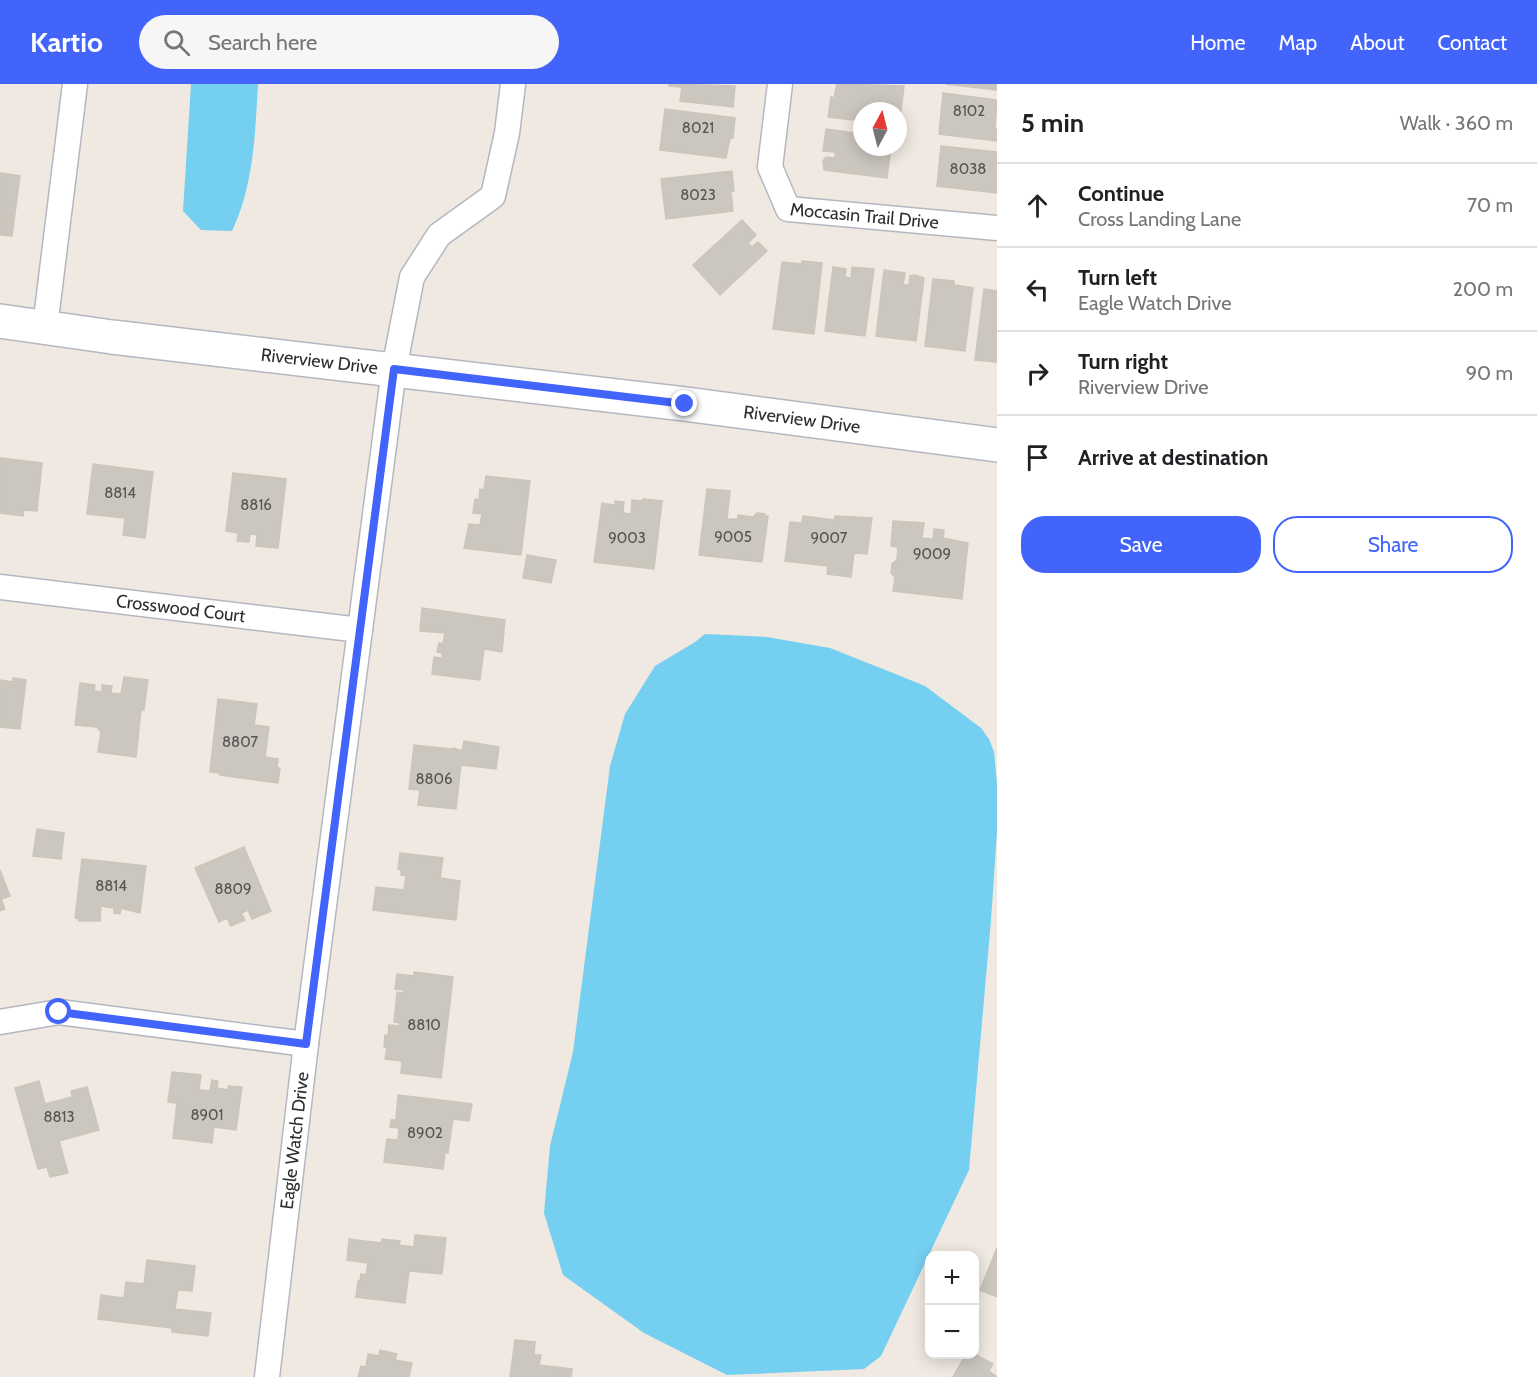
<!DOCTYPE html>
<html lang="en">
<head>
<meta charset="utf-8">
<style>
  :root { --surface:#fff; --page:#f6f6f6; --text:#202124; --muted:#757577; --line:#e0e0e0; --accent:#4264fb }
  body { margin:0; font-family:Cabin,sans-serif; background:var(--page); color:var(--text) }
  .controls { position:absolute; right:18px; bottom:18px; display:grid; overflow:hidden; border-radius:12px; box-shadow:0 3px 15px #0003 }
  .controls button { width:54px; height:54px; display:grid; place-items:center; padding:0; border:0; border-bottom:2px solid var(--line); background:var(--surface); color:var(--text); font:30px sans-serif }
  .compass { position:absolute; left:853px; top:18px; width:54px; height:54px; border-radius:50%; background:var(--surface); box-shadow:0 3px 15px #0003; rotate:7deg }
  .stop { position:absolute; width:18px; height:18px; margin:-14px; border:4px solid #4264fb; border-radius:50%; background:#fff }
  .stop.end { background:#4264fb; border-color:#fff; box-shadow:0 2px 6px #0008 }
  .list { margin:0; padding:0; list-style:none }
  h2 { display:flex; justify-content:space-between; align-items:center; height:78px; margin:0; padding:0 24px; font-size:26px }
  h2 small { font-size:20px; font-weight:400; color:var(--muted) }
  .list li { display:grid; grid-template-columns:39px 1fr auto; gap:18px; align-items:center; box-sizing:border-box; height:84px; padding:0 24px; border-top:2px solid var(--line) }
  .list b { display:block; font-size:22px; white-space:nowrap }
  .list p { margin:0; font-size:20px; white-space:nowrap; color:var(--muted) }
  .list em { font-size:20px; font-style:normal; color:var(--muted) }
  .actions { display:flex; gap:12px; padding:18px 24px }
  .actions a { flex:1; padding:14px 0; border:2px solid var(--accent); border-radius:24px; text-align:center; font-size:21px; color:var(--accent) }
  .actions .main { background:var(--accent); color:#fff }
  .icon { flex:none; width:33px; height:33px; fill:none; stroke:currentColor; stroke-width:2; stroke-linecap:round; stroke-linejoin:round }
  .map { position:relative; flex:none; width:997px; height:1293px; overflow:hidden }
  header { display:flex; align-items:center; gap:36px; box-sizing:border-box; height:84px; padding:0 30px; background:var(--accent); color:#fff }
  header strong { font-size:28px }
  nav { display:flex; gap:33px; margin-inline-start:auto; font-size:21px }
  .search { width:420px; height:54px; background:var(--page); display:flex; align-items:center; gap:15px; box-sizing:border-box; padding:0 21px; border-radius:33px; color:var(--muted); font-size:22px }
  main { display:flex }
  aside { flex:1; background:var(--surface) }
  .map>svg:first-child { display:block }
  .water { fill:#75cff0 }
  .building { fill:#cbc7bf; stroke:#cbc5ba; stroke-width:1.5 }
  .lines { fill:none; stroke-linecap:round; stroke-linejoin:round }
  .street-casing { stroke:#b4b7c1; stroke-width:27 }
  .secondary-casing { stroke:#b4b7c1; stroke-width:36 }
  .street { stroke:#fff; stroke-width:24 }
  .secondary { stroke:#fff; stroke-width:33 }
  .route { stroke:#4264fb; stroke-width:8 }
  .labels { text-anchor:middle; stroke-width:6; stroke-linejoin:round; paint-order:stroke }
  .number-label { font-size:15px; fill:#555452 }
  .street-label { font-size:18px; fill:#2e2e2e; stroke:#fff }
</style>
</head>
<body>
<header>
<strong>Kartio</strong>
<div class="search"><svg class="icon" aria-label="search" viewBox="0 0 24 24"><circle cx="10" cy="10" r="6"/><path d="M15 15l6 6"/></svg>Search here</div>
<nav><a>Home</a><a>Map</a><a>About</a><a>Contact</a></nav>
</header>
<main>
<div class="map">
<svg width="997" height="1293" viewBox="0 0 997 1293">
  <rect width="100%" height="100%" fill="#efe9e1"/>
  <g class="water">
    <path d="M191 0H258C255 50 254 101 232 147L201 146 183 127Z"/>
    <polygon points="705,550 767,553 830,564 898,591 925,602 981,644 989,655 994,668 997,699 997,748 991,836 969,1086 881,1272 864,1285 727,1291 644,1249 563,1191 544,1129 550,1062 573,968 610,682 625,630 655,582 695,558"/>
  </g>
  <g class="building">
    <polygon points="669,0 735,2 733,23 680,17 682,3 669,2"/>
    <polygon points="837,0 904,2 899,42 898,27 862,27 862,37 828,33 831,13 834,14"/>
    <polygon points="946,0 997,0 997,6"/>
    <polygon points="943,9 997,16 995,45 997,45 997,57 939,50"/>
    <polygon points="665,25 735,34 733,54 730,54 726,74 660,66"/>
    <polygon points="826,45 862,50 862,63 891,63 887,94 824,86 823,77 826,73 835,74 835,68 823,67"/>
    <polygon points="941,62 997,68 997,109 937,102"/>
    <polygon points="732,87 734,107 731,107 733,127 666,135 661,95"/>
    <polygon points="0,89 20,92 12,152 0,151"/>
    <polygon points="742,136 756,151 748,159 752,163 758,158 767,167 720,211 693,181"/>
    <polygon points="802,177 822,179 814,250 773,245 782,178 802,180"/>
    <polygon points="833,183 846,185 845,193 851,194 852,183 874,185 865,252 825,247"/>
    <polygon points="884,186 905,189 903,201 909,201 910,192 915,191 924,194 916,257 876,252"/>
    <polygon points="933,195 954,197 954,201 973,204 965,267 925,262"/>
    <polygon points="984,205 997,207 997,278 975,276"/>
    <polygon points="0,374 42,379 37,427 24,426 23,432 0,429"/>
    <polygon points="93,380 153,388 145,454 123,451 125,434 87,430"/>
    <polygon points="233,389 286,395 278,464 256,462 257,451 250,450 249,458 237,457 238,449 226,447"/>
    <polygon points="486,392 530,397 521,471 464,464 469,440 480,441 482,430 473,429 475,415 479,416 480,405 484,406"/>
    <polygon points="707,405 730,407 727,435 738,435 738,431 753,433 757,429 765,430 765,432 768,432 762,478 699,471"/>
    <polygon points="643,415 662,417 654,485 594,478 602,419 615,421 615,417 624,418 623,429 631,430 632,416 642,417"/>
    <polygon points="803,432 835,436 835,432 872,434 867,470 854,469 851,493 827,490 828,482 785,477 790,438 802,439"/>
    <polygon points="893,437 924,439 922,454 933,455 934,445 944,446 943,454 968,459 962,515 893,507 895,493 891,489 892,480 897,476 898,463 891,462"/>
    <polygon points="527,471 556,476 551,499 523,494"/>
    <polygon points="422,524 505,536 502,568 484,565 480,596 432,590 434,573 442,574 442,569 437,568 439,559 443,560 445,549 420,547"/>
    <polygon points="124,593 148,596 144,626 141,626 136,673 98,668 101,648 97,643 75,641 80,599 95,601 94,607 102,608 102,601 112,602 111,609 121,610"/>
    <polygon points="13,594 26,596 20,645 0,643 0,596 13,598"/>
    <polygon points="218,615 257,620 254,641 269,643 265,673 278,675 277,684 280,684 278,699 220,691 220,689 210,688"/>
    <polygon points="464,657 499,663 496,685 461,681 456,725 418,721 420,706 409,705 414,661 451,665 454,664 462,667"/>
    <polygon points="37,745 64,749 61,775 33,772"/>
    <polygon points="244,763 271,827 252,835 248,826 241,829 245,836 231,842 227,834 219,838 195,784"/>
    <polygon points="400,769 443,774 440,794 460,797 456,836 373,826 376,803 404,806 406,792 401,791 401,786 398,785"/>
    <polygon points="82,775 146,782 140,829 121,824 120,830 114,829 114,824 101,822 100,837 79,837 79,835 75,834"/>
    <polygon points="0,786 10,812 1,815 5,825 0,827"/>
    <polygon points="414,888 453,893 441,994 401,989 402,977 385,975 387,964 384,963 385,951 388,952 389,941 399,942 400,939 394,938 397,908 404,909 404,906 395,905 397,890 414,892"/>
    <polygon points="172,988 201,991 199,1006 210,1007 212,996 218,997 217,1004 228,1006 228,1002 242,1003 236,1046 214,1043 212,1059 173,1054 177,1019 168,1018"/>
    <polygon points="39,997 45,1020 72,1013 71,1007 87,1003 99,1046 59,1057 68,1089 50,1093 47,1083 38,1085 15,1004"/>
    <polygon points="398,1011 472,1020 469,1037 453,1035 448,1069 445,1068 443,1085 384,1078 387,1055 398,1056 399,1044 390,1043 391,1036 396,1036"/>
    <polygon points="415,1151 446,1154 442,1190 409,1187 405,1219 356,1213 358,1197 360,1197 361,1190 366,1191 368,1179 347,1176 349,1155 381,1159 382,1155 400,1157 399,1161 414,1163"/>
    <polygon points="997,1164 997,1213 980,1206"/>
    <polygon points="147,1176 195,1182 192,1207 178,1206 175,1225 211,1229 208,1252 172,1248 172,1244 98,1235 101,1211 124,1214 126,1198 144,1200"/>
    <polygon points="515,1256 535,1258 534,1271 541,1271 539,1281 572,1285 571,1293 510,1293"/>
    <polygon points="380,1266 397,1270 395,1276 412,1279 409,1293 358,1293 361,1282 366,1283 368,1270 379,1272"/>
    <polygon points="966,1270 975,1270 993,1280 989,1287 997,1293 953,1293"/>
  </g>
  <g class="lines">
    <g class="street-casing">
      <g id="street">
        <path id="s1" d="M780 0 770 83 788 125 997 144"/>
        <polyline points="45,243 75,0"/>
        <path id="s2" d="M0 503 360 546"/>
        <polyline points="0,938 59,928 306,960"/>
        <path id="s3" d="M267 1293 306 960 394 285 412 193 439 151 493 112 507 49 513 0"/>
      </g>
    </g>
    <g class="secondary-casing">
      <g id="secondary">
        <path id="s4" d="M0 237 112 253 685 320 997 361"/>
      </g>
    </g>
    <use href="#street" class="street"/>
    <use href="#secondary" class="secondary"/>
  </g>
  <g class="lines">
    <polyline class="route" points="59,928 306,960 394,285 685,320"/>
  </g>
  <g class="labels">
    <g class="number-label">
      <text x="969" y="32">8102</text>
      <text x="698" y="49">8021</text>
      <text x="968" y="90">8038</text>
      <text x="698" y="116">8023</text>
      <text x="120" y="414">8814</text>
      <text x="256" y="426">8816</text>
      <text x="733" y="458">9005</text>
      <text x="627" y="459">9003</text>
      <text x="829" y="459">9007</text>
      <text x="932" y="475">9009</text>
      <text x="240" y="663">8807</text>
      <text x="434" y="700">8806</text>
      <text x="111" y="807">8814</text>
      <text x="233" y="810">8809</text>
      <text x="424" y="946">8810</text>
      <text x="207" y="1036">8901</text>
      <text x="59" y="1038">8813</text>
      <text x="425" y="1054">8902</text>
    </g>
    <g class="street-label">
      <text dy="6" stroke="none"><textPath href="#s1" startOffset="206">Moccasin Trail Drive</textPath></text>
      <text dy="6" stroke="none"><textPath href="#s4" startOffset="322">Riverview Drive</textPath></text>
      <text dy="6" stroke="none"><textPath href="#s4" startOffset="808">Riverview Drive</textPath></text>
      <text dy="6" stroke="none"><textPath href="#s2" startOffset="182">Crosswood Court</textPath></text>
      <text dy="6" stroke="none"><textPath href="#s3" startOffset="238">Eagle Watch Drive</textPath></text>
    </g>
  </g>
</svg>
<div class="controls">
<button>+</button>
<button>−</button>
</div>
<svg class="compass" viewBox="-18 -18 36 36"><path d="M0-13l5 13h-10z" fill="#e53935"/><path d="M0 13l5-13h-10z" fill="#757577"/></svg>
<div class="stop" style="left:59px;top:928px"></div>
<div class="stop end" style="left:685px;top:320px"></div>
</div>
<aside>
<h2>5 min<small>Walk · 360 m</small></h2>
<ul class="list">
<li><svg class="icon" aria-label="ahead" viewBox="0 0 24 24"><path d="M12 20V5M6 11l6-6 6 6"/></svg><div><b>Continue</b><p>Cross Landing Lane</p></div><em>70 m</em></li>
<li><svg class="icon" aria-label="left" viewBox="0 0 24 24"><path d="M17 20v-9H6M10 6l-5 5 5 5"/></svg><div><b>Turn left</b><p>Eagle Watch Drive</p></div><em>200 m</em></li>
<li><svg class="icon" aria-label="right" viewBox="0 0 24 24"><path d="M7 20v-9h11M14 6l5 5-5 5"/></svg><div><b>Turn right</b><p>Riverview Drive</p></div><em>90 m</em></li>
<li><svg class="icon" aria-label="arrive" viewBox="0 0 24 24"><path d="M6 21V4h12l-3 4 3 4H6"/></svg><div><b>Arrive at destination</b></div></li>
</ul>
<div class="actions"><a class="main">Save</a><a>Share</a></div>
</aside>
</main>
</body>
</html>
